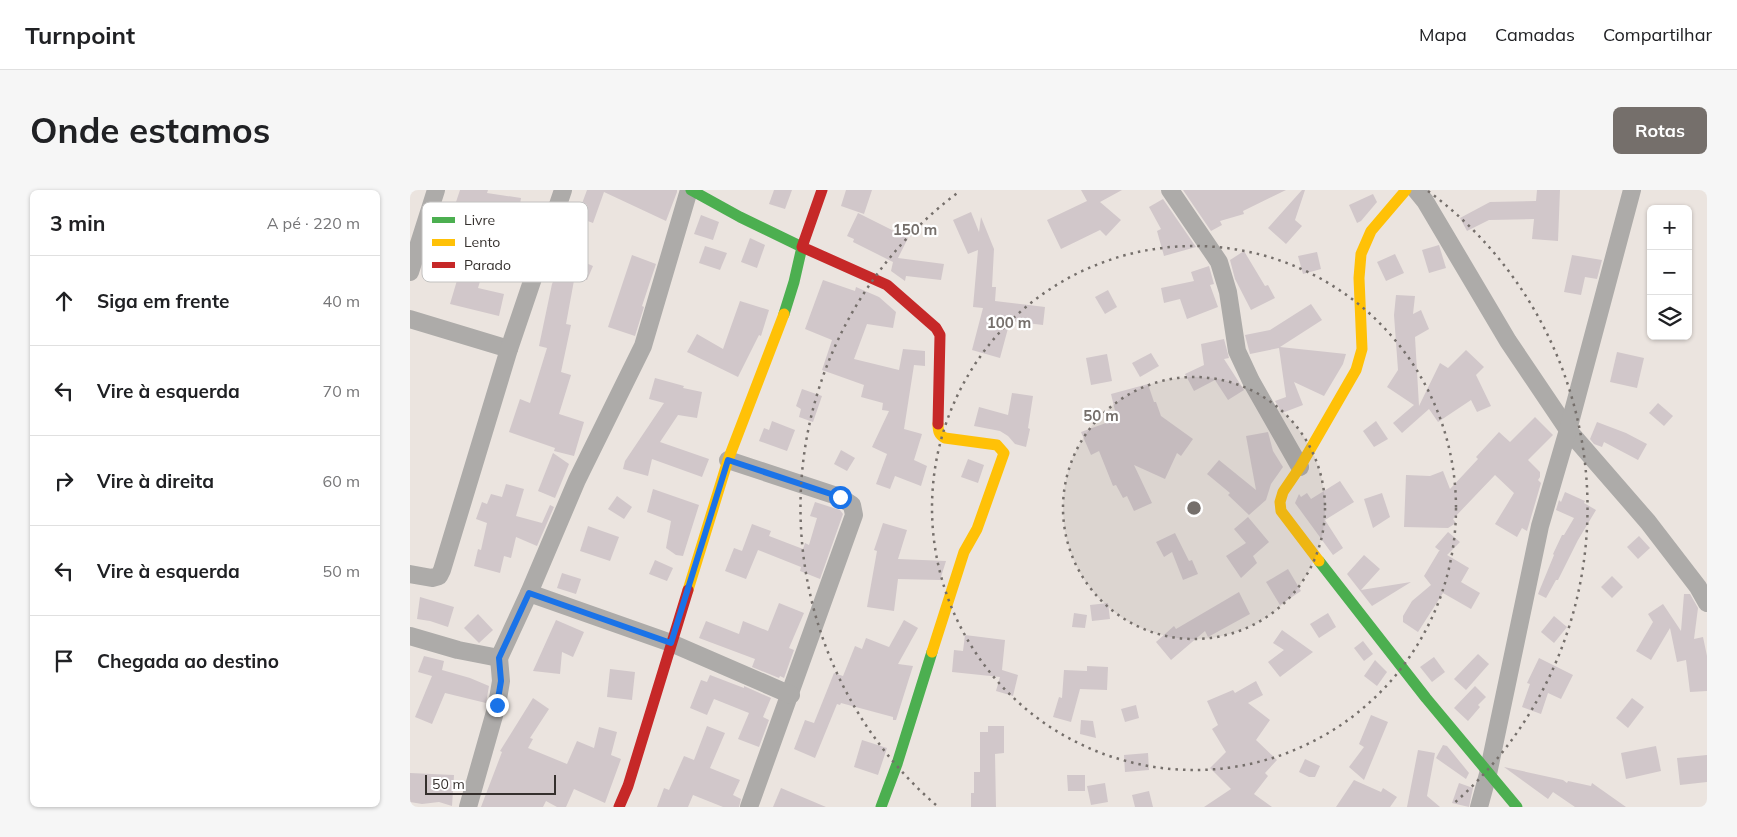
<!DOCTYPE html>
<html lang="pt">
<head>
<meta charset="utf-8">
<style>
  :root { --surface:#fff; --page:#f6f6f6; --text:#202124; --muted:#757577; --line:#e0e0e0; --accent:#756f6b }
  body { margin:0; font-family:Mulish,sans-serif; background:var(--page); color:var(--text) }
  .controls { position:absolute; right:15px; top:15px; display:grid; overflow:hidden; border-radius:8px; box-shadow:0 1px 4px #0004 }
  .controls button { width:45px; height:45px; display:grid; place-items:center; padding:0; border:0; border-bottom:1px solid var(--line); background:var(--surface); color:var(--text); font:25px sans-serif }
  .scale { position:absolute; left:15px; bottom:12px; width:131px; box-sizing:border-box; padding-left:5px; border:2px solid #35302d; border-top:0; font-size:14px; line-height:18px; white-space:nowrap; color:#35302d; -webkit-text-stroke:4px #fff; paint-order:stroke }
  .stop { position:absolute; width:15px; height:15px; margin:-11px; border:4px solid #1a73e8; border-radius:50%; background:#fff }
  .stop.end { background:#1a73e8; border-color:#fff; box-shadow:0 1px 5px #0008 }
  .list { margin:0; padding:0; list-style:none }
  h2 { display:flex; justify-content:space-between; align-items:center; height:65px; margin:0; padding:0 20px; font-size:21px }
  h2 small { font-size:16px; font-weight:400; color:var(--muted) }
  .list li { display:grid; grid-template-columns:32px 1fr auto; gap:15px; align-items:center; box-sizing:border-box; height:90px; padding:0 20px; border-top:1px solid var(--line) }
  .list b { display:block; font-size:19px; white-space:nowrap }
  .list em { font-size:16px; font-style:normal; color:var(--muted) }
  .icon { flex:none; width:28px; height:28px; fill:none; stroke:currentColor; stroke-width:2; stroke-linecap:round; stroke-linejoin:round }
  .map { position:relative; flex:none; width:1297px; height:617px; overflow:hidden; border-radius:8px }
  header { display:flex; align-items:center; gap:30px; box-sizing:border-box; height:70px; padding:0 25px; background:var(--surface); border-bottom:1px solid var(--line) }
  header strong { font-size:24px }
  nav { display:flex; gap:28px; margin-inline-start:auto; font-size:18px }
  .intro { display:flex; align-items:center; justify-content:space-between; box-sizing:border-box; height:120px; padding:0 30px }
  h1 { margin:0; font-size:35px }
  .button { padding:12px 22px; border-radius:8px; background:var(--accent); color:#fff; font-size:18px; font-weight:700 }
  main { display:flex; gap:30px; padding:0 30px }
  aside { flex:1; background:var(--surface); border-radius:8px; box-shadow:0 1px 4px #0004 }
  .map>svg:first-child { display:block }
  .building { fill:#d1c7ca }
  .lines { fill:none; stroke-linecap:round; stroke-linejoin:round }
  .street { stroke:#adaba9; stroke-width:18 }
  .fast { stroke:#4caf50; stroke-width:11 }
  .slow { stroke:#ffc107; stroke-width:11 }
  .jam { stroke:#c62828; stroke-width:11 }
  .route { stroke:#1a73e8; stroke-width:6 }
  .ring { fill:none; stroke:#756f6b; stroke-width:2.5; stroke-dasharray:2.5 5 }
  .key { fill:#fff; stroke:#c2c1c0; stroke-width:1 }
  .key-label { font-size:14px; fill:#35302d }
  .centre { fill:#756f6b; stroke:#fff; stroke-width:2.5 }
  .ring-label { font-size:15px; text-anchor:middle; font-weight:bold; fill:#756f6b; stroke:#fff; stroke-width:4.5; stroke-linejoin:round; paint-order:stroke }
</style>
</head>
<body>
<header>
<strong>Turnpoint</strong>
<nav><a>Mapa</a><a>Camadas</a><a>Compartilhar</a></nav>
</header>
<div class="intro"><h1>Onde estamos</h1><a class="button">Rotas</a></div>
<main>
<aside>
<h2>3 min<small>A pé · 220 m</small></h2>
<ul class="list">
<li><svg class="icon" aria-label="ahead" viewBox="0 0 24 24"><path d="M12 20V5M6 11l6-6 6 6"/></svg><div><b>Siga em frente</b></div><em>40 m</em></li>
<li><svg class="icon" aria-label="left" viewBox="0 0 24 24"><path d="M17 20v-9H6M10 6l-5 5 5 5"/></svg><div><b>Vire à esquerda</b></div><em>70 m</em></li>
<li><svg class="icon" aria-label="right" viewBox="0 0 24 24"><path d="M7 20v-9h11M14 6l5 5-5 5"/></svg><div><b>Vire à direita</b></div><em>60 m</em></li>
<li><svg class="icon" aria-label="left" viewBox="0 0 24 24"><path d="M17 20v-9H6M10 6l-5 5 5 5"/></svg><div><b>Vire à esquerda</b></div><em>50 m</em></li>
<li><svg class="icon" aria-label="arrive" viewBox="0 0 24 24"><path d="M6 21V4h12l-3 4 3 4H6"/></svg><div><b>Chegada ao destino</b></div></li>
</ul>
</aside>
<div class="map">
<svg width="1297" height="617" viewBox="0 0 1297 617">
  <rect width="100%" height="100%" fill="#ebe4df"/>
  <g class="building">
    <polygon points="50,0 78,0 77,3 111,8 110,14 134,18 114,65 82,51 68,98 94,104 89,126 40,114 48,87 50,87 59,59 40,53 50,20 44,18"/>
    <polygon points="177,0 267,0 267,2 256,31 194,2 183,33 167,27"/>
    <polygon points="364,0 382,0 375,19 359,14"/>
    <polygon points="436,0 462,0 454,24 431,16"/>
    <polygon points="671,0 712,0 690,12 711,30 696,46 690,40 651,59 637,30 677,11"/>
    <polygon points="773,0 876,0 833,21 834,24 810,31 812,35 801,41"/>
    <polygon points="892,0 895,0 885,30 892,36 876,54 858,38"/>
    <polygon points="1127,0 1150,0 1148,51 1122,49 1124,29 1079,30 1057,41 1050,28 1080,12 1126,11"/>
    <polygon points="963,4 967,12 951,31 947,33 939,15"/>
    <polygon points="753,9 786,57 754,66 747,41 751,39 739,17"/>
    <polygon points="561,22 569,42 571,27 584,59 582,97 586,97 585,111 635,117 633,135 600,131 590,168 562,160 573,118 563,117 568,60 558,64 543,30"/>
    <polygon points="448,23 498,48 488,68 534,74 531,90 496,86 495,91 481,81 483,72 443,52 444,49 437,46"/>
    <polygon points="291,25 309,32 303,50 284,44"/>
    <polygon points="340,48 355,55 347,78 331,72"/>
    <polygon points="1029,55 1036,78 1019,83 1012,60"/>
    <polygon points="295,56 317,63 310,80 289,73"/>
    <polygon points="834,61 855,96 858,95 865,108 841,120 825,89 820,70"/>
    <polygon points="907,62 911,79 893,84 888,66"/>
    <polygon points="155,64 183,76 177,90 165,85 156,134 161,135 151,182 161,185 149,224 174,232 164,266 144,261 145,258 99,242 110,209 120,213 137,158 129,156 142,94"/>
    <polygon points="985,64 994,83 976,91 967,72"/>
    <polygon points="222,65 246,74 232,116 234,117 225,146 198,137"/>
    <polygon points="1162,65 1192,70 1187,89 1175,87 1171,105 1154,102"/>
    <polygon points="799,76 804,94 800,95 808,117 777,129 770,109 754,113 751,98 784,91 781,82"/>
    <polygon points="413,90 445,101 446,97 469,107 486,122 483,138 457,134 444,169 489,180 493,159 515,161 515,176 504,175 494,239 512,244 504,270 517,276 511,296 485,286 480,299 466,294 477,264 462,257 479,221 472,220 473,213 451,207 454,195 412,180 422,150 395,139"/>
    <polygon points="698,100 707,117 695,124 685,107"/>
    <polygon points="986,105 1005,106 1003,124 1011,120 1019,139 1005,147 1009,216 1030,173 1038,178 1056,160 1074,177 1066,185 1081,216 1067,222 1061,210 1028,232 1019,219 992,243 983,233 1004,215 977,197 988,180 984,125"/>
    <polygon points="330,111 359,120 351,146 349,145 328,187 277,162 287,144 313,159"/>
    <polygon points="901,114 912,130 870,157 936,164 933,174 914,206 884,192 893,215 872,223 865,211 876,207 869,158 840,164 835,145 860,140"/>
    <polygon points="814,149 819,168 814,169 834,200 818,210 805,190 784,201 775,184 794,175 791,154"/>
    <polygon points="1207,162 1234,168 1227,198 1200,192"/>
    <polygon points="741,163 749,176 730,187 722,173"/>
    <polygon points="697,164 702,191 681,195 676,168"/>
    <polygon points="245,188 274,196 273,198 292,202 287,228 268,225 250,252 299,269 292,287 242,269 238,286 213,279 215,271 254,213 239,209"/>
    <polygon points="738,194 744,212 746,212 751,226 783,249 771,266 767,263 755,289 724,275 742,313 724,321 717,306 713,308 706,295 703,296 689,261 681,265 671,242 707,229 701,204"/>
    <polygon points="392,199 412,206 403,232 389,227 391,219 386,216"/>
    <polygon points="602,203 623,206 618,238 620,239 616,257 605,254 598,246 590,241 564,236 569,217 598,225"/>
    <polygon points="1248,213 1263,226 1254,236 1239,223"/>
    <polygon points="1125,227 1143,245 1118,270 1130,282 1130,287 1128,290 1131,293 1117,341 1112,338 1107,347 1085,334 1104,303 1085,285 1043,329 1046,333 1038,338 994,337 996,285 1020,286 1033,281 1040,299 1068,269 1066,267 1089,242 1100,252"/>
    <polygon points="362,231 385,240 377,261 349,251 354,238 359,240"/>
    <polygon points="966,231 978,249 964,257 953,241"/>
    <polygon points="1187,232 1216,243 1215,245 1216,243 1237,254 1228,270 1194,252 1192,257 1184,254 1180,249"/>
    <polygon points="858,242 863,261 873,277 861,294 856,310 839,325 818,305 820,303 797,284 809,270 846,300 836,246"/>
    <polygon points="431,260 445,268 437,281 424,274"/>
    <polygon points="143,263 159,274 145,308 128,301"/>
    <polygon points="558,269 574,275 568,293 551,287"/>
    <polygon points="930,291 944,312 915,330 933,358 923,365 885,313 889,304 891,307 897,303 901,309"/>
    <polygon points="96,294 114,299 106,326 132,333 140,315 144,317 127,356 106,347 101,368 94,366 90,383 64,376 68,359 71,360 77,333 66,329 72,312 77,314 81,304 92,307"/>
    <polygon points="243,299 289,315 273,366 266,365 256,358 261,331 237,322"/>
    <polygon points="1155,302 1175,311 1174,313 1186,320 1168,350 1148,390 1146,390 1136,408 1128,404 1144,365 1143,364 1152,345 1154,345 1164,328 1146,320 1149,310 1151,312"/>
    <polygon points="972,303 980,327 963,338 954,309"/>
    <polygon points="207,306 222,317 214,329 198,319"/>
    <polygon points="405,312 430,320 433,324 410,389 390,381 391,377 348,360 336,389 315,381 324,358 332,361 342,334 361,341 359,346 393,359 395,353 399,355 407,328 400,326"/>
    <polygon points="838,327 859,352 843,366 847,373 831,388 816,366 836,353 824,339"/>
    <polygon points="473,333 497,340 488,369 536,371 530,390 488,389 484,421 457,417 467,361 464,360"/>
    <polygon points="178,336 209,347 200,371 170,361"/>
    <polygon points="1038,342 1050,352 1037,365 1059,378 1051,392 1070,403 1061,419 1033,403 1008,442 993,432 993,426 1002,411 1021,395 1014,386 1029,361 1030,361 1025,357"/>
    <polygon points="765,343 779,371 782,370 788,384 773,390 762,362 754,367 746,352"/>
    <polygon points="1229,346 1240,358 1228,369 1217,357"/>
    <polygon points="954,365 970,379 951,400 1001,392 962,416 937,384"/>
    <polygon points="245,370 263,378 257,391 239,384"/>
    <polygon points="878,379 891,401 870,415 856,392"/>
    <polygon points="152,383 171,389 166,404 147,398"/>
    <polygon points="1202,386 1213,397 1202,408 1191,397"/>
    <polygon points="829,402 840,424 798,447 795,441 761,470 746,452 764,436 766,439"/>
    <polygon points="1274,404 1280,404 1288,418 1284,449 1293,447 1297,466 1297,501 1280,502 1276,470 1267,472 1260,438 1241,470 1226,461 1243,432 1238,424 1253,414 1271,441"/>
    <polygon points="10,407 44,417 38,437 20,431 7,429"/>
    <polygon points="369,413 394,423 379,458 384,460 374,488 370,486 369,488 342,477 345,469 289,448 296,431 329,444 333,431 358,441"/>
    <polygon points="698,413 700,429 682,431 680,415"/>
    <polygon points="664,423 677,425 675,438 662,437"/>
    <polygon points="918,423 926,437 909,448 900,434"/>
    <polygon points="68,424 83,440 69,453 54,438"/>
    <polygon points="1144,426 1157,437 1144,453 1131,442"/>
    <polygon points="146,430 174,442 163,467 152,462 150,484 123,481"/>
    <polygon points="494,430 508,438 488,474 503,476 486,530 483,530 483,527 431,513 430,515 427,514 405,568 384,559 395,530 404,533 424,483 433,486 445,456 452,459 456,448 479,457"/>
    <polygon points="872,440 903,462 870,487 858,472 874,460 863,453"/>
    <polygon points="555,445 595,450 592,480 608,485 603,506 586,501 590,487 542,482 544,460 553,461"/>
    <polygon points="953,451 963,464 954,471 944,458"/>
    <polygon points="1068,464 1079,474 1056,500 1044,489"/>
    <polygon points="14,466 34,471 32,480 60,488 79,496 76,513 35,503 22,534 5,527 22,486 8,482"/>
    <polygon points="1024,467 1035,482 1022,492 1010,477"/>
    <polygon points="1129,468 1163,485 1151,509 1138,503 1131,524 1112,517 1120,494 1117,493"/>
    <polygon points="965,470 977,482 967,496 954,486"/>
    <polygon points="677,476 698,477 697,500 670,499 661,532 643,527 649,507 652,508 654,480 677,481"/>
    <polygon points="200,479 225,482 222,510 197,507"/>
    <polygon points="300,485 334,498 334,496 361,508 353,527 359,530 349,557 328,549 339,523 304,509 297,525 280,518 291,490 297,492"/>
    <polygon points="846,491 853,505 838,513 860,530 846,550 867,570 855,583 858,586 844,604 862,617 794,617 821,599 800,578 816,562 802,539 808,535 797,511 823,500 825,503"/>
    <polygon points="1065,496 1076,507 1068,515 1070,517 1058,531 1044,518"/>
    <polygon points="123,508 139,519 120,548 123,549 118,558 157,574 167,551 184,558 189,537 207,542 201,565 211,569 195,613 164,599 156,617 147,617 136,611 133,617 71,617 92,562 90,561"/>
    <polygon points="1222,508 1234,517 1218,538 1206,528"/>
    <polygon points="726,515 729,528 715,532 711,519"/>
    <polygon points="961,525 978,532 954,590 939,577 954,557 949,554"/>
    <polygon points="671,530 683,531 686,548 670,544"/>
    <polygon points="297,536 315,543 300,578 330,590 323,605 331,609 329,617 313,617 283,605 278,617 247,617 254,598 259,600 274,566 284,570"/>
    <polygon points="578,536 594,536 594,563 585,564 586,617 561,617 561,603 564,603 564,582 570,582 570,542 578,542"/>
    <polygon points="452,550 477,558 468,585 444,577"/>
    <polygon points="1033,555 1037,556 1059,583 1056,589 1026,568"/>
    <polygon points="1246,556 1251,581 1216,589 1211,563"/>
    <polygon points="1008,560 1025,563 1017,606 1030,617 997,617"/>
    <polygon points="738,563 739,580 715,582 714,565"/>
    <polygon points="1297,565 1297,592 1270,595 1267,568"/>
    <polygon points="895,569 910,576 905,587 899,587 889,582"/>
    <polygon points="1094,577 1153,590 1157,593 1158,591 1181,596 1182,593 1216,617 1165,617 1143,602 1138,609"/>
    <polygon points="0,583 44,585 42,616 29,612 12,614 0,612"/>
    <polygon points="657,585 675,585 675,601 658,601"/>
    <polygon points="944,590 971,602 973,598 987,607 980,617 926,617"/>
    <polygon points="695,593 698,612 681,615 677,596"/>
    <polygon points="1049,593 1063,598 1059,617 1042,613"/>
    <polygon points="371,598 416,617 363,617"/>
    <polygon points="739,601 743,617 725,617 722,605"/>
  </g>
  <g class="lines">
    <g class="street">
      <polyline points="760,0 809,72 818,102 827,161 841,191 890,277"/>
      <polyline points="1006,0 1015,11 1098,151 1158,240 1238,332 1288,397 1297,413"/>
      <polyline points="0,82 26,0"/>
      <polyline points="0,129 99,159"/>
      <polyline points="318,270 430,307 442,315 444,325 339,617"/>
      <polyline points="0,384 22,388 29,386 32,380 99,159 153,0"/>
      <polyline points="119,403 261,453 381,505"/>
      <polyline points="0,446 48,460 89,468 119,403 167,290 233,156 279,0"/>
      <polyline points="58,617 87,515 91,491 89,468"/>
      <polyline points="1069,617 1078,584 1130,336 1158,240 1222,0"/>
    </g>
    <g class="fast">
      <polyline points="281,0 330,27 392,57 384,92 374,124"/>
      <polyline points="909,371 1016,508 1107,617"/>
      <polyline points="471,617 487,574 522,462"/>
    </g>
    <g class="slow">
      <polyline points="909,371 871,321 870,312 873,302 890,277 946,180 952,159 949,88 951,64 961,41 996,0"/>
      <polyline points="278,400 318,270 374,124"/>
      <path d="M522 462 554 362 567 339 594 263 587 255 535 248C529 245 528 241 528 234"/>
    </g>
    <g class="jam">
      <polyline points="412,0 392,57 477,95 526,138 530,145 528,234"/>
      <polyline points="209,617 218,596 278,400"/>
    </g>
  </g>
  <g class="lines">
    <polyline class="route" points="87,515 91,491 89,468 119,403 261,453 318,270 430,307"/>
  </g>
  <circle cx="784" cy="318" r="131" fill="#756f6b" fill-opacity=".12"/>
  <g class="ring">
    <circle cx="784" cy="318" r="131"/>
    <circle cx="784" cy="318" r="262"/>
    <path d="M526 615A394 394 0 0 1 550 1M1018 1A394 394 0 0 1 1042 615"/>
  </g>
  <rect x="12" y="12" width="166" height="80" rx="8" class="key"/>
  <rect x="22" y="27" width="23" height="6" fill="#4caf50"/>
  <rect x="22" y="49" width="23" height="7" fill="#ffc107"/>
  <rect x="22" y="72" width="23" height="6" fill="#c62828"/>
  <g class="key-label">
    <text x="54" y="35">Livre</text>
    <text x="54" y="57">Lento</text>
    <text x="54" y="80">Parado</text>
  </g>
  <circle cx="784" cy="318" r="8" class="centre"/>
  <g class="ring-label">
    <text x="505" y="45">150 m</text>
    <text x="599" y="138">100 m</text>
    <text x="691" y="231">50 m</text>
  </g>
</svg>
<div class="controls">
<button>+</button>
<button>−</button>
<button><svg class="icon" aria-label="layers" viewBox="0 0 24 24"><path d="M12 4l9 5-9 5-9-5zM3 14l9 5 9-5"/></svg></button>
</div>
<div class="scale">50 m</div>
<div class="stop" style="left:430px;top:307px"></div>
<div class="stop end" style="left:87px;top:515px"></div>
</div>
</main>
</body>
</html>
